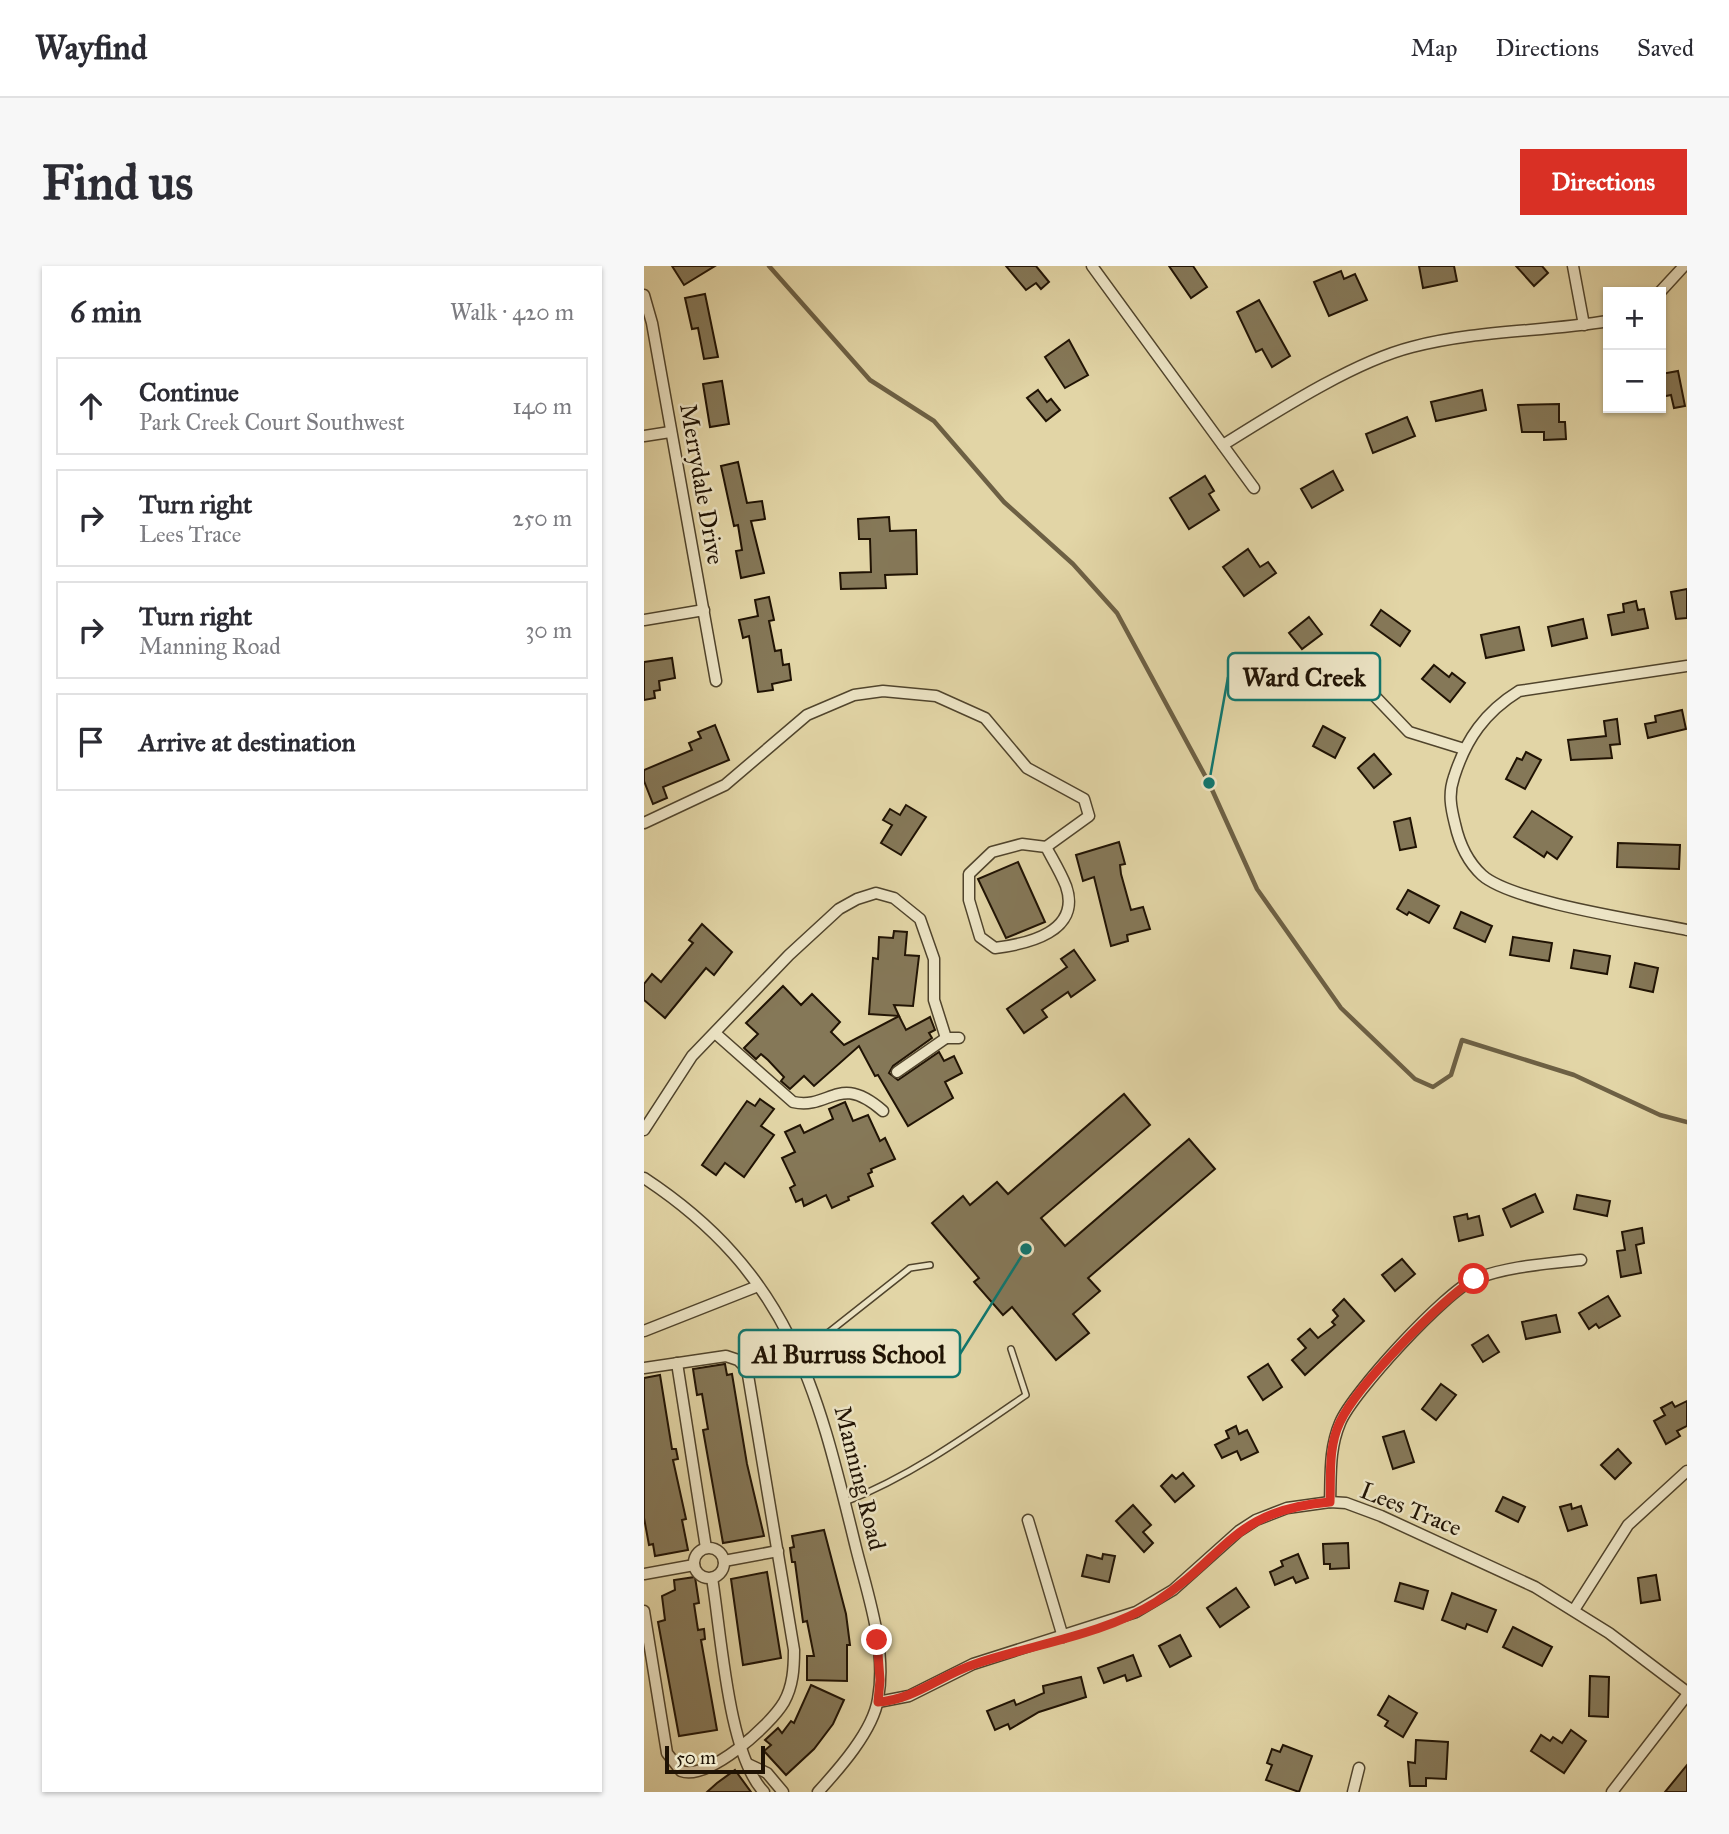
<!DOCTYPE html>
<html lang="en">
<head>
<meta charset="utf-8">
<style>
  :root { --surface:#fff; --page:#f7f7f7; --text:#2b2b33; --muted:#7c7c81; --line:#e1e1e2; --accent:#d93025 }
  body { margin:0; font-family:"IM FELL Great Primer",serif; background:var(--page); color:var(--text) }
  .controls { position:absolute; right:21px; top:21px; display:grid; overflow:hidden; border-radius:0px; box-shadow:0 2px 5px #0004 }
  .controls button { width:63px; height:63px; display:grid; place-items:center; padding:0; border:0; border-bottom:2px solid var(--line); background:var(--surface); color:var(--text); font:35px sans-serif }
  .scale { position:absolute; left:21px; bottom:18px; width:100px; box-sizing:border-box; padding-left:7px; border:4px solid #201304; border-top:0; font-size:19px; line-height:24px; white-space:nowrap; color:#201304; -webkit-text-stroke:5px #ece4c5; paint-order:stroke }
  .stop { position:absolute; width:21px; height:21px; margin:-16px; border:5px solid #d93025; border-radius:50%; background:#fff }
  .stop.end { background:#d93025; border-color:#fff; box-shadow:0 2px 7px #0008 }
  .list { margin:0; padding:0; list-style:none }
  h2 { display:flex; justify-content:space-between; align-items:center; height:91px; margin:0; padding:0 28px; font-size:30px }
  h2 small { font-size:23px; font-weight:400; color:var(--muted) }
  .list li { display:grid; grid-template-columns:46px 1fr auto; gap:21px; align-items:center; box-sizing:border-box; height:98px; margin:0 14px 14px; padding:0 14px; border:2px solid var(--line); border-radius:0px }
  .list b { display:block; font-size:26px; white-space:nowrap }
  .list p { margin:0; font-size:23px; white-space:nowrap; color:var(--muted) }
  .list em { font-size:23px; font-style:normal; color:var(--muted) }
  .icon { flex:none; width:38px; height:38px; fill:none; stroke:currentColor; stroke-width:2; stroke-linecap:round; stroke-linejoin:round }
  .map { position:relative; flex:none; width:1043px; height:1526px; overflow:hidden; border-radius:0px }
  header { display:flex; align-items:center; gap:42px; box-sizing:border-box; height:98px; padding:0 35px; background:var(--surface); border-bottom:2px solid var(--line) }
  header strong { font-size:33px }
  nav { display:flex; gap:38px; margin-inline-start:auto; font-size:24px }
  .intro { display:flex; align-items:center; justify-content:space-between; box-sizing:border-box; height:168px; padding:0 42px }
  h1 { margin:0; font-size:49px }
  .button { padding:18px 32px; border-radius:0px; background:var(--accent); color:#fff; font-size:24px; font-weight:700 }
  main { display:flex; gap:42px; padding:0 42px }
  aside { flex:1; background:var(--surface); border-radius:0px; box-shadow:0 2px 5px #0004 }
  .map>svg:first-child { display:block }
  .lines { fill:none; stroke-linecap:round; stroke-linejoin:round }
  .stream { stroke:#6d6044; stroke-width:4.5 }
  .building { fill:#857858; stroke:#201304; stroke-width:2 }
  .lane-casing { stroke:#50442c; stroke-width:8 }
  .street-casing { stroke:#50442c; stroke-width:13 }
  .lane { stroke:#ece4c5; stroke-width:5 }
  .street { stroke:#ece4c5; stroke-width:10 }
  .route { stroke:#d93025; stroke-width:9 }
  .labels { text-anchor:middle; stroke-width:5; stroke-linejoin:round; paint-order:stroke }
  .street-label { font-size:24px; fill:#201304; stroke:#ece4c5 }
  .leader { fill:none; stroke:#0f766e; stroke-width:2.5 }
  .callout-dot { fill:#0f766e; stroke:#ece4c5; stroke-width:2.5 }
  .callout { fill:#ece4c5; stroke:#0f766e; stroke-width:2.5 }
  .callout-label { font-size:26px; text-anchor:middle; font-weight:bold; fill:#201304 }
</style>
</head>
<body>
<header>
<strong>Wayfind</strong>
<nav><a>Map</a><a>Directions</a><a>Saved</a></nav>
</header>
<div class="intro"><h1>Find us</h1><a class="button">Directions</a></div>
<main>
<aside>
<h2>6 min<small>Walk · 420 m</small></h2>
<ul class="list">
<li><svg class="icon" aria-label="ahead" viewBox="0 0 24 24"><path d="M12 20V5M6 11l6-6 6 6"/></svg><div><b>Continue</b><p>Park Creek Court Southwest</p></div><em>140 m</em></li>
<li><svg class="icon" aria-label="right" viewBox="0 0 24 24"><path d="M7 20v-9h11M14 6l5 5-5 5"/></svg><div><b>Turn right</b><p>Lees Trace</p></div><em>250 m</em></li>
<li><svg class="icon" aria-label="right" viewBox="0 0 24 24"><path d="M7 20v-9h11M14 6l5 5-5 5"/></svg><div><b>Turn right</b><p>Manning Road</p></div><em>30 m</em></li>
<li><svg class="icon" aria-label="arrive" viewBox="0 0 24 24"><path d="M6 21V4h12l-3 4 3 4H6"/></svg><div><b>Arrive at destination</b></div></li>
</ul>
</aside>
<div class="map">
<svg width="1043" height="1526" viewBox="0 0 1043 1526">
  <rect width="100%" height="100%" fill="#e2d5a6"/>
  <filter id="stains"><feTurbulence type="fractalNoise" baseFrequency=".00286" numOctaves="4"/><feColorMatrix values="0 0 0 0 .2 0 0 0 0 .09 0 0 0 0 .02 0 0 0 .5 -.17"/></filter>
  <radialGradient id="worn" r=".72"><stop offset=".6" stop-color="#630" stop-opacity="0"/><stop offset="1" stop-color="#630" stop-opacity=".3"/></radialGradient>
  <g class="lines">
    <polyline class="stream" points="125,0 226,114 290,155 360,236 429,298 473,347 565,517 613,623 697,742 771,813 789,821 807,809 818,774 930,809 1016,849 1043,856"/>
  </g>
  <g class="building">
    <polygon points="28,0 71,0 40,19"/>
    <polygon points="362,0 392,0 405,16 397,23 392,17 382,24"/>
    <polygon points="525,0 549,0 563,21 547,32"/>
    <polygon points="775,0 810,0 813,15 779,22"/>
    <polygon points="872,0 898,0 904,7 890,20"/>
    <polygon points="697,5 700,13 711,8 723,34 685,50 670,16"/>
    <polygon points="61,28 74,91 60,93 54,62 48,63 41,32"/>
    <polygon points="615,34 646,90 628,101 618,83 612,86 593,46"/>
    <polygon points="425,74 444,109 421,122 401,91"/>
    <polygon points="1034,105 1041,140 1030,142 1027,129 1017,131 1017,108"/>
    <polygon points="78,115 85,158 66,161 59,118"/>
    <polygon points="394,124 403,136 407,133 416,144 402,155 383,132"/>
    <polygon points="838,124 842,144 792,155 787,136"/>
    <polygon points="915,138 915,156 921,156 922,173 900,174 900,166 878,166 874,139"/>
    <polygon points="763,151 771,170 729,187 722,168"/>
    <polygon points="94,196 103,237 118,235 121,253 107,255 120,307 97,312 92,285 98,284 94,259 90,260 77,200"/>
    <polygon points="689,205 699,224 668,242 657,223"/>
    <polygon points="561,210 570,225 565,228 575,244 545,263 526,232"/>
    <polygon points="245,251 246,265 272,264 273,308 241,309 242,322 197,323 196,307 227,306 226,273 215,273 214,253"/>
    <polygon points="604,283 616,301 624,296 632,307 600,330 579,301"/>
    <polygon points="1043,323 1043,352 1032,353 1027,326"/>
    <polygon points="125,331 130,354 125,355 131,385 137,384 139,399 145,398 147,414 128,418 129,424 114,426 105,370 99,372 95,354 114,350 111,334"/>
    <polygon points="992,335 994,344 1000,343 1004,362 968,369 964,349 980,346 979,338"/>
    <polygon points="737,344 766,365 756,380 727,359"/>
    <polygon points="665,351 678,368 658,383 645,367"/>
    <polygon points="939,353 943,372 908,380 904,361"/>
    <polygon points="875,361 880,384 842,392 837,369"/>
    <polygon points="28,392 31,412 15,415 16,424 10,425 11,432 0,434 0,396"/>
    <polygon points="790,399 805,411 808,407 821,417 806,436 778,413"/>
    <polygon points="1038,444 1042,463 1004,472 1001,458 1012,456 1011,450"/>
    <polygon points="973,453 976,478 966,479 968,492 927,494 924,474 962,470 960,455"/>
    <polygon points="71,459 85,494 19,521 23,532 9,538 0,515 0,504 48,484 45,477 57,472 54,466"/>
    <polygon points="679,460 701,472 691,492 669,480"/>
    <polygon points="882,486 897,494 881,523 862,513 873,492 878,494"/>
    <polygon points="730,488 747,508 730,522 714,502"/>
    <polygon points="262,539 282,551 257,589 237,577 248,559 239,554 246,543 256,549"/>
    <polygon points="888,545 928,571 913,593 903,586 900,591 870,571"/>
    <polygon points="766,552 772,581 756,584 750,556"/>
    <polygon points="475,576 481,598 476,599 477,608 487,644 499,641 506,663 483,669 484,675 467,680 450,611 439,615 432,589"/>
    <polygon points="974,577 1036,579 1035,603 973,601"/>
    <polygon points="374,596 401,656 362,672 334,613"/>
    <polygon points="764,624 795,640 785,657 765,646 763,649 753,643"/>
    <polygon points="817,646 848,660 841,676 810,662"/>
    <polygon points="58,658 88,686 70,709 62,702 21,752 0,734 0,718 8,708 17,716 49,677 45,674"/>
    <polygon points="250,665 263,666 261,689 275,690 269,740 250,739 255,750 225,748 229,692 234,693 235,671 249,672"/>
    <polygon points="869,671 908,677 905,695 866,689"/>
    <polygon points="430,684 451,714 427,731 424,726 398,744 403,751 380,767 363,743 423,701 417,693"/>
    <polygon points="930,684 966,690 963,708 927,702"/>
    <polygon points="991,697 1014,702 1009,726 986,721"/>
    <polygon points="139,720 157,739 168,728 196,756 187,766 200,779 255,750 262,764 286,751 291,764 285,767 288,772 249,800 245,807 254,814 295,786 300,795 310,790 318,807 301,816 309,832 264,860 234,809 231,810 215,780 170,820 160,810 146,823 137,815 140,811 124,794 117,788 112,793 100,782 114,768 102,757"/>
    <polygon points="480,828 506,859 397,952 421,980 545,873 571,903 444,1012 456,1025 429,1048 445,1067 412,1094 368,1041 359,1049 330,1016 335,1012 288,957 319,930 326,939 353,916 364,928"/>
    <polygon points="116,833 130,843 117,860 130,869 100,911 81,897 72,909 58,899 103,835 111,840"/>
    <polygon points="201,836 209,855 224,849 236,875 241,872 251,893 227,903 228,906 224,908 229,920 204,931 205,934 188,942 182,929 160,940 158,933 152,936 146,922 151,919 138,892 151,886 141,866 156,859 160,867 189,853 185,843"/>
    <polygon points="891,928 899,946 867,961 859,943"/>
    <polygon points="933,929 966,935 963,950 930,943"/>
    <polygon points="823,948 824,953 835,950 839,969 815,975 810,951"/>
    <polygon points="998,962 1000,977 992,979 997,1007 977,1011 973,985 981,984 978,966"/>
    <polygon points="758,993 771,1008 751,1025 738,1009"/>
    <polygon points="964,1030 976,1050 955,1062 952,1058 945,1063 935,1047"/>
    <polygon points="700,1033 720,1055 661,1109 648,1094 662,1082 654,1073 666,1063 674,1072 691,1059 688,1056 694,1050 689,1044"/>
    <polygon points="912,1049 916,1066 882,1073 878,1056"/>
    <polygon points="844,1069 855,1086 839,1096 828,1079"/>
    <polygon points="81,1098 83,1109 88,1108 103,1198 120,1270 79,1277 59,1164 64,1163 58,1128 53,1129 49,1103"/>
    <polygon points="624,1098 638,1121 619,1134 604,1111"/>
    <polygon points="16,1109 28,1183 32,1183 34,1193 29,1194 42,1253 38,1254 44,1284 11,1290 9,1278 5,1279 0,1252 0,1112"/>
    <polygon points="797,1118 812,1129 792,1154 778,1143"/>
    <polygon points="1043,1135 1043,1160 1033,1165 1036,1170 1022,1178 1010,1155 1021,1149 1017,1142 1028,1136 1031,1141"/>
    <polygon points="592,1160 595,1168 603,1164 614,1186 597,1194 593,1185 578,1192 571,1179 585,1172 582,1165"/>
    <polygon points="760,1165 770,1196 749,1203 739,1171"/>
    <polygon points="974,1183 987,1197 971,1213 957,1199"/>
    <polygon points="539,1207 550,1220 531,1236 517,1220 528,1209 532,1213"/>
    <polygon points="859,1231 881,1241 874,1256 852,1245"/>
    <polygon points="927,1238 928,1243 937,1240 943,1259 924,1265 916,1241"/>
    <polygon points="489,1239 507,1259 499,1266 509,1277 500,1286 472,1255"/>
    <polygon points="180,1264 202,1348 206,1379 203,1379 203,1415 163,1414 163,1390 170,1390 163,1355 159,1356 151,1296 148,1296 146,1282 150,1281 148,1270"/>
    <polygon points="704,1277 705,1302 686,1303 686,1298 680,1298 679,1278"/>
    <polygon points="459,1288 471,1290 465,1316 438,1310 443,1289 458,1293"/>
    <polygon points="654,1288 664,1312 652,1317 649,1311 631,1319 626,1306 639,1300 637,1295"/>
    <polygon points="123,1306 137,1392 99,1399 87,1313"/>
    <polygon points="1012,1309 1016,1334 997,1337 994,1312"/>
    <polygon points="51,1311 55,1337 50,1338 54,1364 60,1363 61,1373 57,1374 73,1464 35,1470 14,1356 21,1354 18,1330 31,1324 30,1314"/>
    <polygon points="756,1317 784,1325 779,1343 751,1335"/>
    <polygon points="592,1322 605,1341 576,1361 563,1342"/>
    <polygon points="808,1327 852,1344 843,1366 823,1358 821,1363 798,1354"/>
    <polygon points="869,1361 908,1381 898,1400 859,1381"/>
    <polygon points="536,1369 547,1390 526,1401 515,1380"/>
    <polygon points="489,1389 497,1410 483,1415 481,1409 460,1417 454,1402"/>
    <polygon points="946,1410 965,1411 964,1451 945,1450"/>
    <polygon points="437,1411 442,1431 395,1446 366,1463 364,1458 351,1464 343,1445 370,1434 372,1439 400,1427 399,1420"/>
    <polygon points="167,1419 200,1434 189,1458 170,1483 142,1509 120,1485 127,1479 121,1474 134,1462 138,1467 147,1455 150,1457"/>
    <polygon points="745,1430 773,1447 759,1471 741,1460 744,1455 734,1449"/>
    <polygon points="927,1464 942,1475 920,1507 887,1485 897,1469 906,1475 909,1471 918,1477"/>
    <polygon points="772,1474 804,1476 802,1513 782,1512 782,1520 766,1520 764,1496 771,1497"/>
    <polygon points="639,1479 668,1490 655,1526 622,1514 628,1499 623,1497 628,1483 636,1486"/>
    <polygon points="1043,1499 1043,1526 1021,1526"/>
    <polygon points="91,1504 107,1526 63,1526 73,1517"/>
  </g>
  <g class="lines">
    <g class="lane-casing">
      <g id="lane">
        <polyline points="156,1089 266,1002 286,999"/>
        <path d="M201 1236C267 1210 324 1169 382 1129L367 1083"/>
      </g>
    </g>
    <g class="street-casing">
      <g id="street">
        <polyline points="448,0 610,222"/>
        <polyline points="929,0 940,59"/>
        <polyline points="1016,26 1040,0"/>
        <polyline points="0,29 8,57 72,415"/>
        <polyline points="0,170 26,166"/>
        <path d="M579 179C632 146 709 96 768 81 833 64 899 66 964 55"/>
        <polyline points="0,354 60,344"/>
        <path d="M1043 400 875 425C841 446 822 473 810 511 804 528 807 542 811 558 815 576 824 596 838 609 868 636 999 655 1043 664"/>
        <polyline points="704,402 765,466 820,483"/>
        <polyline points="0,557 81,519 163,449 210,429 239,425 292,430 341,452 383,502 440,533 445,550 402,581"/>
        <path d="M378 578 402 581C409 594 417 607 422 620 438 666 383 678 351 682L336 671 325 634V608L348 586Z"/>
        <path d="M71 767 149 836C187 844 194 806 239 845"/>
        <polyline points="253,806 302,772"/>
        <polyline points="0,864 48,790 145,689 195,643 213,633 232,627 250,632 276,653 290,693 290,734 302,772 315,772"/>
        <path d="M0 912C147 1009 173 1122 212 1282 224 1330 243 1383 234 1433 229 1465 195 1503 174 1526"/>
        <polyline points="0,1065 114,1020"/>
        <polyline points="33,1097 62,1282"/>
        <path d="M0 1102 82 1090 94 1094 103 1103 150 1384C150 1402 149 1420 140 1436 126 1460 64 1515 37 1505L23 1487 0 1345"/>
        <path d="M686 1236C687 1209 685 1183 696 1157 708 1127 802 1025 831 1013 864 1000 902 998 937 994"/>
        <polyline points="384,1254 419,1371"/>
        <circle cx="65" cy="1297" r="15"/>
        <polyline points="80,1295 134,1285"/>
        <polyline points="0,1308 50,1299"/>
        <path d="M68 1312C77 1366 84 1489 120 1526"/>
        <polyline points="930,1344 984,1259 1043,1205"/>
        <polyline points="234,1436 265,1430 329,1398 492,1346 529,1324 595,1265 612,1254 643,1242 686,1236 702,1237 737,1250 891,1321 965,1367 1043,1426"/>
        <polyline points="104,1498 123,1507 139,1526"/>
        <polyline points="709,1526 715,1502"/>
        <polyline points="968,1526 1043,1429"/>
      </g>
    </g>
    <use href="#lane" class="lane"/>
    <use href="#street" class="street"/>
  </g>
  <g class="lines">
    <path class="route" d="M233 1374 236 1414 234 1436C270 1434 297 1409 331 1398 390 1378 459 1369 512 1336 584 1289 588 1244 686 1236 687 1209 684 1181 696 1156 714 1118 794 1038 830 1013"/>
  </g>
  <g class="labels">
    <g class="street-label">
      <text transform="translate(58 218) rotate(80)" y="8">Merrydale Drive</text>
      <text transform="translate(216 1212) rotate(76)" y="8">Manning Road</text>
      <text transform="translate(767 1243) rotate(22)" y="8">Lees Trace</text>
    </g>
  </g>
  <path class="leader" d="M565 517L584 411M382 983L316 1088"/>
  <g class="callout-dot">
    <circle cx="565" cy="517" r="7"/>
    <circle cx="382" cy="983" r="7"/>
  </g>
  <g class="callout">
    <rect x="584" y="387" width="152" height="47" rx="7"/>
    <rect x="95" y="1064" width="221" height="47" rx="7"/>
  </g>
  <g class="callout-label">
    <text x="660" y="420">Ward Creek</text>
    <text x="205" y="1097">Al Burruss School</text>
  </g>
  <rect width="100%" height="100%" filter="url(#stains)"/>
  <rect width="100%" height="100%" fill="url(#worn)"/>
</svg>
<div class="controls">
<button>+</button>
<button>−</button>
</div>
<div class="scale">50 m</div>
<div class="stop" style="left:830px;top:1013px"></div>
<div class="stop end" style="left:233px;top:1374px"></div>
</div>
</main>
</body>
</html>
